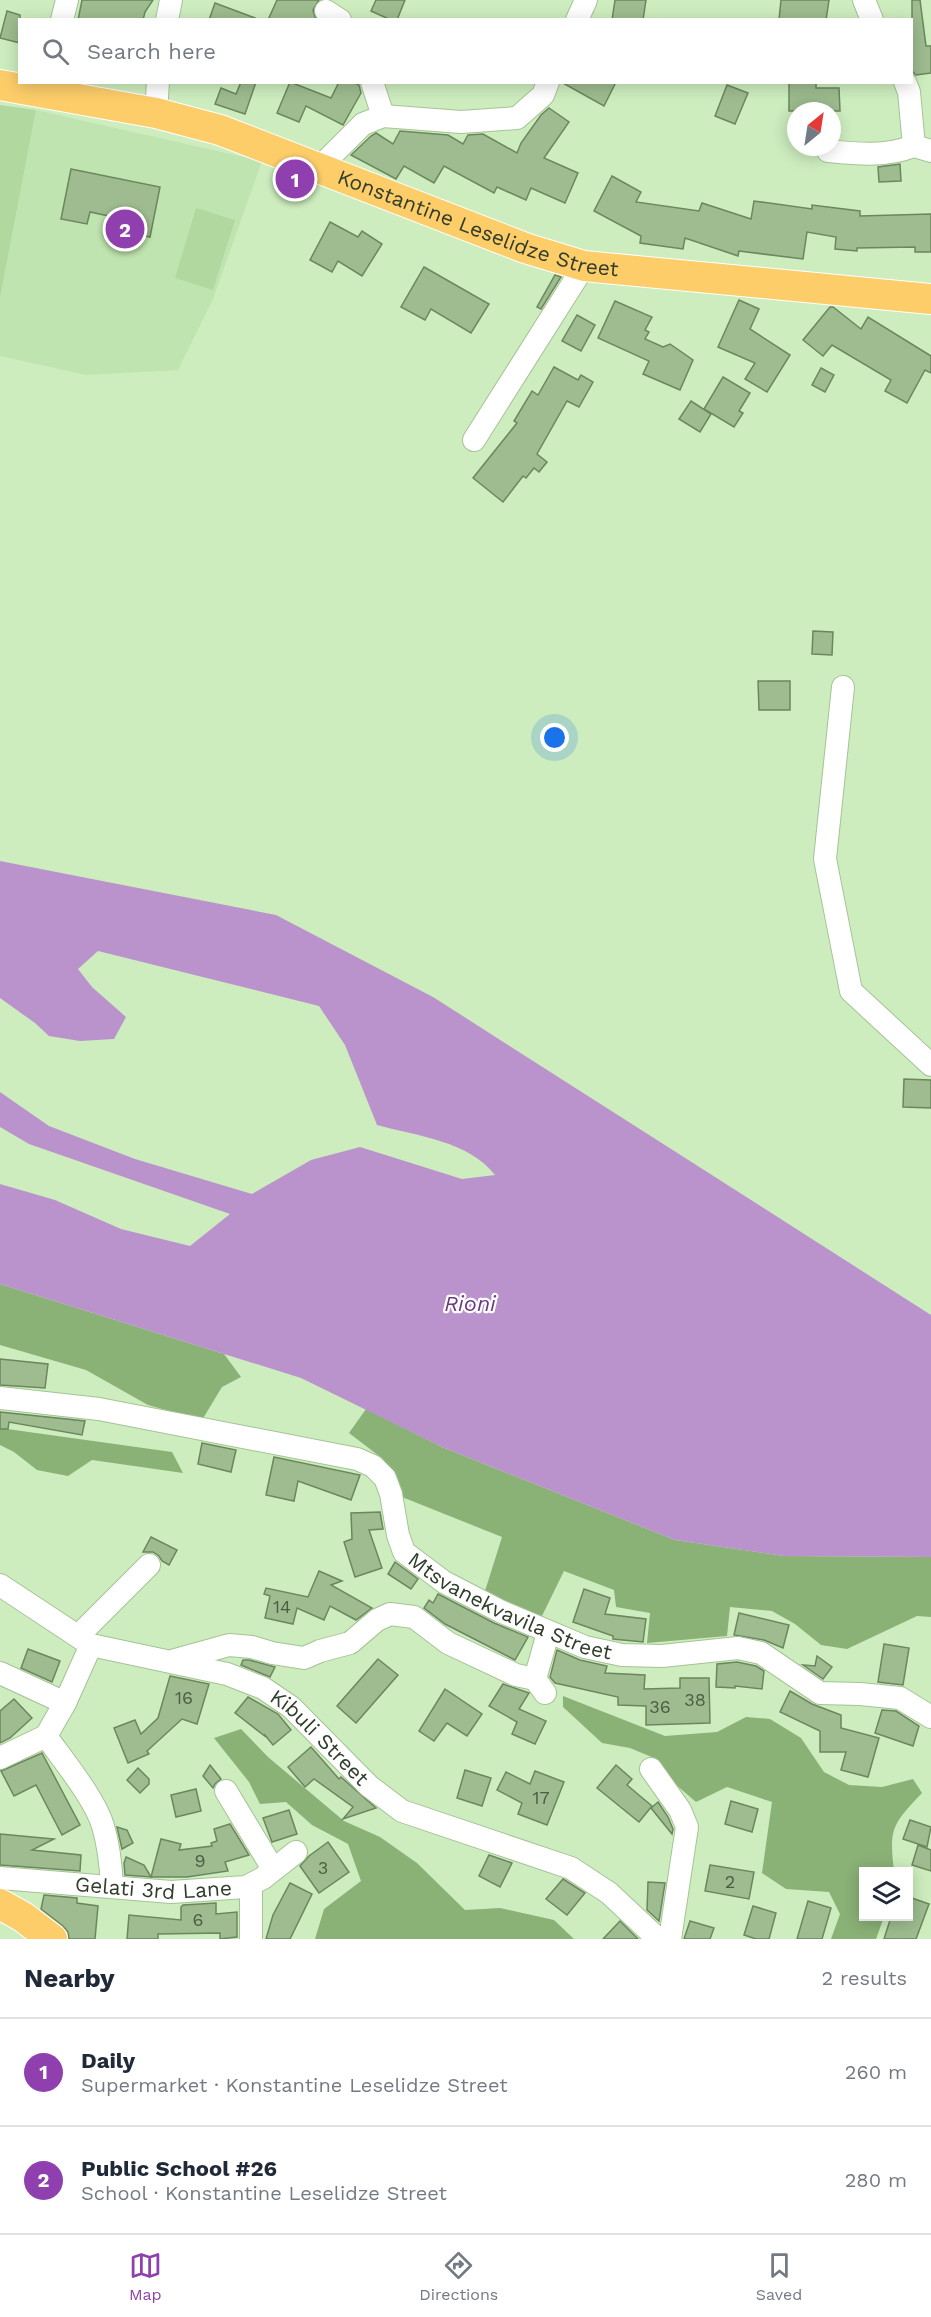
<!DOCTYPE html>
<html lang="en">
<head>
<meta charset="utf-8">
<style>
  :root { --surface:#fff; --page:#f2f2f3; --text:#1f2937; --muted:#747a83; --line:#e0e1e3; --accent:#903faf }
  body { margin:0; font-family:"Work Sans",sans-serif; background:var(--page); color:var(--text) }
  .controls { position:absolute; right:18px; bottom:18px; display:grid; overflow:hidden; border-radius:0px; box-shadow:0 3px 15px #0003 }
  .controls button { width:54px; height:54px; display:grid; place-items:center; padding:0; border:0; border-bottom:2px solid var(--line); background:var(--surface); color:var(--text); font:30px sans-serif }
  .compass { position:absolute; left:787px; top:102px; width:54px; height:54px; border-radius:50%; background:var(--surface); box-shadow:0 3px 15px #0003; rotate:30deg }
  .you { position:absolute; left:555px; top:738px; width:21px; height:21px; margin:-15px; border:4px solid #fff; border-radius:50%; background:#1a73e8; box-shadow:0 0 0 9px #1a73e833 }
  .badge { display:grid; place-items:center; width:39px; height:39px; border-radius:50%; background:var(--accent); color:#fff; font-size:20px; font-weight:700 }
  .pin { position:absolute; translate:-50% -50%; border:3px solid #fff; box-shadow:0 2px 6px #0006 }
  .list { margin:0; padding:0; list-style:none }
  h2 { display:flex; justify-content:space-between; align-items:center; height:78px; margin:0; padding:0 24px; font-size:26px }
  h2 small { font-size:20px; font-weight:400; color:var(--muted) }
  .list li { display:grid; grid-template-columns:39px 1fr auto; gap:18px; align-items:center; box-sizing:border-box; height:108px; padding:0 24px; border-top:2px solid var(--line) }
  .list b { display:block; font-size:22px; white-space:nowrap }
  .list p { margin:0; font-size:20px; white-space:nowrap; color:var(--muted) }
  .list em { font-size:20px; font-style:normal; color:var(--muted) }
  .icon { flex:none; width:33px; height:33px; fill:none; stroke:currentColor; stroke-width:2; stroke-linecap:round; stroke-linejoin:round }
  .map { position:relative; flex:none; width:931px; height:1939px; overflow:hidden }
  .search { position:absolute; background:var(--surface); box-shadow:0 3px 15px #0003; left:18px; right:18px; top:18px; height:66px; display:flex; align-items:center; gap:15px; box-sizing:border-box; padding:0 21px; border-radius:0px; color:var(--muted); font-size:22px }
  .sheet { height:294px; background:var(--surface) }
  nav { display:flex; justify-content:space-around; align-items:center; box-sizing:border-box; height:84px; border-top:2px solid var(--line); background:var(--surface); font-size:16px; color:var(--muted) }
  nav a { display:grid; justify-items:center; gap:3px }
  nav .on { color:var(--accent) }
  .map>svg:first-child { display:block }
  .built { fill:#c0e4af }
  .green { fill:#b1d89e }
  .forest { fill:#8ab176 }
  .water { fill:#bb93cc }
  .building { fill:#9ebc8f; stroke:#6b875d; stroke-width:1.5 }
  .lines { fill:none; stroke-linecap:round; stroke-linejoin:round }
  .minor-casing { stroke:#a5c396; stroke-width:24 }
  .major-casing { stroke:#fff; stroke-width:32 }
  .minor { stroke:#fff; stroke-width:22 }
  .major { stroke:#fdcd69; stroke-width:30 }
  .labels { text-anchor:middle; stroke-width:4.5; stroke-linejoin:round; paint-order:stroke }
  .number-label { font-size:18px; fill:#4c5d43 }
  .street-label { font-size:21px; fill:#303d2a; stroke:#fff }
  .water-label { font-size:22px; font-style:italic; fill:#6c3a80; stroke:#fff }
</style>
</head>
<body>
<div class="map">
<svg width="931" height="1939" viewBox="0 0 931 1939">
  <rect width="100%" height="100%" fill="#cdedbe"/>
  <polygon class="built" points="36,110 262,161 213,299 178,370 86,375 0,356 0,298"/>
  <g class="green">
    <polygon points="0,105 36,110 0,298"/>
    <polygon points="196,208 235,220 213,290 175,278"/>
  </g>
  <g class="forest">
    <polygon points="0,1284 224,1354 241,1377 222,1387 202,1420 148,1405 86,1370 0,1345"/>
    <polygon points="366,1409 442,1447 675,1540 784,1556 931,1557 931,1617 917,1616 847,1649 821,1645 795,1624 772,1611 730,1607 727,1636 647,1643 650,1613 616,1607 614,1590 564,1571 540,1620 485,1591 502,1537 402,1497 383,1459 349,1433"/>
    <polygon points="0,1428 172,1452 183,1473 92,1460 68,1476 37,1470 14,1452 0,1445"/>
    <path d="M563 1696 665 1736 717 1732 746 1717 770 1719 801 1738 824 1772 849 1785 882 1787 913 1779 922 1793C892 1825 889 1828 894 1871L864 1872V1916L884 1917 876 1939H831L840 1914 829 1892 786 1889 762 1873 772 1802 727 1787 696 1802 674 1783 654 1758 630 1748 602 1743 563 1707Z"/>
    <polygon points="241,1729 268,1757 344,1821 380,1837 417,1863 465,1910 500,1908 554,1920 574,1939 315,1939 324,1909 361,1881 348,1844 312,1825 286,1802 260,1804 249,1782 214,1738"/>
  </g>
  <path class="water" d="M0 861 276 915 433 997 931 1315V1557L784 1556 675 1540 442 1447 301 1378 0 1284V1184L55 1200 121 1229 190 1246 230 1214 29 1144 0 1127V1092L49 1126 135 1159 252 1194 311 1160 360 1147 462 1179 495 1175C469 1141 417 1136 377 1125L345 1045 319 1006 98 951 78 969 92 987 126 1017 114 1039 80 1041 49 1036 35 1023 0 998Z"/>
  <g class="building">
    <polygon points="82,0 153,0 145,12 143,20 78,20"/>
    <polygon points="277,0 319,0 313,10 316,20 268,20"/>
    <polygon points="376,0 405,0 397,20 391,20 371,11"/>
    <polygon points="615,0 646,0 643,20 612,20"/>
    <polygon points="781,0 829,0 826,20 779,20"/>
    <polygon points="912,0 920,0 926,46 931,46 931,73 916,75 912,71"/>
    <polygon points="215,3 255,18 254,20 209,20"/>
    <polygon points="7,11 20,15 20,43 0,38"/>
    <polygon points="241,82 256,82 245,114 215,104 221,88 236,94"/>
    <polygon points="290,82 331,98 339,82 353,82 359,85 361,93 343,125 306,106 299,122 277,113"/>
    <polygon points="561,82 616,82 604,106"/>
    <polygon points="789,82 816,82 816,88 839,88 840,111 789,111"/>
    <polygon points="727,85 748,93 735,124 715,116"/>
    <polygon points="549,108 569,122 544,158 578,173 565,203 531,188 526,200 497,187 494,193 444,166 434,183 404,166 396,179 351,155 371,136 376,133 393,144 400,131 448,135 463,144 468,135 483,134 517,153 521,143 541,115"/>
    <polygon points="900,164 901,181 879,182 878,167"/>
    <polygon points="71,169 160,187 150,237 124,232 127,220 90,212 87,224 61,219"/>
    <polygon points="279,171 306,182 302,190 275,180"/>
    <polygon points="612,176 641,192 636,202 699,211 702,203 751,219 754,201 812,209 812,205 860,211 860,216 931,214 931,252 915,252 915,247 857,248 857,251 835,249 836,237 807,232 803,259 739,251 738,256 685,238 683,249 640,243 641,236 594,211"/>
    <polygon points="330,222 358,237 362,231 382,244 362,276 338,261 332,272 310,260"/>
    <polygon points="424,267 489,304 471,333 431,309 425,320 401,307"/>
    <polygon points="555,275 561,277 541,309 537,307"/>
    <polygon points="739,300 759,309 750,329 790,355 767,392 745,379 755,363 718,347"/>
    <polygon points="615,301 652,317 645,330 649,332 645,339 663,347 670,344 693,360 680,390 643,374 649,361 598,338"/>
    <polygon points="830,307 833,307 861,329 868,317 931,356 931,373 925,370 907,403 885,391 891,380 832,345 823,356 803,340"/>
    <polygon points="577,315 595,325 581,351 562,341"/>
    <polygon points="554,367 578,380 581,375 593,382 579,407 567,401 537,454 547,462 539,472 534,468 526,478 523,476 503,502 473,478 517,423 514,421 532,391 538,395"/>
    <polygon points="821,368 834,375 825,392 812,385"/>
    <polygon points="723,377 750,393 739,411 743,413 734,427 704,409"/>
    <polygon points="691,401 711,414 700,432 679,419"/>
    <polygon points="813,631 833,632 832,655 812,654"/>
    <polygon points="758,681 790,681 790,710 759,710"/>
    <polygon points="904,1079 931,1080 931,1108 903,1107"/>
    <polygon points="0,1359 48,1364 45,1388 0,1385"/>
    <polygon points="0,1412 85,1421 82,1435 9,1422 8,1429 0,1429"/>
    <polygon points="202,1443 236,1450 231,1472 198,1464"/>
    <polygon points="274,1457 360,1475 351,1500 298,1481 294,1501 266,1495"/>
    <polygon points="380,1512 383,1529 369,1530 382,1568 355,1577 344,1542 352,1539 351,1513"/>
    <polygon points="151,1537 177,1550 169,1565 162,1561 159,1556 153,1552 143,1552"/>
    <polygon points="395,1562 418,1579 411,1589 388,1574"/>
    <polygon points="319,1571 342,1581 331,1585 372,1608 356,1620 330,1606 324,1620 297,1608 293,1624 265,1618 270,1596 264,1594 266,1588 308,1597"/>
    <polygon points="584,1589 610,1598 605,1614 646,1619 643,1642 613,1639 613,1636 573,1622"/>
    <polygon points="438,1594 494,1623 528,1637 515,1660 445,1624 424,1608 429,1600 433,1603"/>
    <polygon points="739,1613 789,1625 783,1648 764,1640 734,1635"/>
    <polygon points="884,1644 909,1648 903,1685 878,1682"/>
    <polygon points="28,1649 60,1661 52,1682 21,1668"/>
    <polygon points="557,1650 580,1660 607,1666 605,1673 645,1675 644,1689 680,1688 680,1678 709,1678 710,1723 646,1725 646,1706 618,1705 618,1697 555,1683 550,1677"/>
    <polygon points="817,1656 832,1667 823,1679 803,1665 815,1666"/>
    <polygon points="378,1659 398,1675 356,1723 337,1706"/>
    <polygon points="243,1660 249,1660 275,1667 270,1677 241,1665"/>
    <polygon points="737,1662 756,1666 764,1671 762,1689 735,1686 735,1688 716,1687 717,1664"/>
    <polygon points="170,1676 209,1684 197,1724 182,1719 147,1751 149,1754 128,1763 114,1728 135,1720 141,1734 158,1718"/>
    <polygon points="503,1684 529,1693 519,1709 546,1721 535,1744 512,1734 517,1722 489,1706"/>
    <polygon points="445,1689 482,1714 467,1736 447,1723 434,1741 419,1731"/>
    <polygon points="790,1691 812,1704 841,1715 841,1728 879,1738 868,1777 841,1770 846,1752 820,1752 820,1731 780,1712"/>
    <polygon points="248,1697 278,1714 291,1730 273,1745 264,1734 266,1737 235,1713"/>
    <polygon points="14,1699 32,1718 10,1738 0,1743 0,1711"/>
    <polygon points="882,1710 896,1711 919,1726 913,1746 875,1733"/>
    <polygon points="311,1747 339,1779 341,1777 376,1808 343,1819 353,1807 314,1779 305,1787 288,1767"/>
    <polygon points="42,1753 80,1825 62,1835 36,1785 14,1796 1,1771"/>
    <polygon points="210,1765 221,1779 215,1784 213,1788 203,1776"/>
    <polygon points="616,1765 632,1779 627,1785 652,1806 639,1822 597,1788"/>
    <polygon points="138,1768 149,1779 149,1784 140,1793 127,1780"/>
    <polygon points="465,1770 491,1778 482,1806 457,1798"/>
    <polygon points="535,1771 564,1782 547,1825 518,1814 522,1803 497,1790 506,1772 530,1784"/>
    <polygon points="196,1789 201,1811 176,1817 171,1795"/>
    <polygon points="731,1801 758,1809 752,1832 725,1824"/>
    <polygon points="658,1802 668,1817 673,1829 672,1834 651,1808"/>
    <polygon points="289,1810 297,1834 272,1842 263,1818"/>
    <polygon points="910,1820 931,1827 927,1847 903,1839"/>
    <polygon points="230,1824 249,1855 225,1862 228,1871 187,1877 151,1877 161,1839 181,1844 179,1850 212,1846 211,1843 217,1841 214,1829"/>
    <polygon points="117,1827 127,1830 133,1843 122,1849"/>
    <polygon points="0,1834 54,1839 32,1850 81,1855 80,1871 0,1865"/>
    <polygon points="328,1842 349,1872 319,1893 300,1866 309,1856"/>
    <polygon points="918,1845 931,1850 931,1871 912,1865"/>
    <polygon points="489,1855 512,1863 500,1887 479,1876"/>
    <polygon points="126,1857 144,1865 151,1877 125,1875 124,1863"/>
    <polygon points="710,1865 754,1872 749,1899 705,1891"/>
    <polygon points="563,1879 585,1893 567,1915 546,1899"/>
    <polygon points="648,1882 665,1883 659,1921 647,1910"/>
    <polygon points="290,1883 312,1894 290,1939 266,1939 273,1915"/>
    <polygon points="44,1895 77,1898 77,1903 98,1906 95,1939 69,1939 68,1932 63,1926 41,1909"/>
    <polygon points="909,1897 929,1904 916,1939 884,1939 891,1917 909,1917"/>
    <polygon points="808,1901 831,1908 822,1939 797,1939"/>
    <polygon points="216,1903 216,1914 237,1912 237,1937 220,1939 220,1933 158,1934 158,1939 127,1939 129,1915 181,1920 181,1907 183,1905"/>
    <polygon points="753,1906 776,1913 769,1939 756,1939 744,1935"/>
    <polygon points="620,1921 638,1939 603,1939"/>
    <polygon points="690,1921 714,1928 710,1939 684,1939"/>
  </g>
  <g class="lines">
    <g class="minor-casing">
      <g id="minor">
        <polyline points="864,0 872,20"/>
        <polyline points="326,11 340,20"/>
        <polyline points="62,20 67,0"/>
        <polyline points="167,20 171,0"/>
        <polyline points="577,20 586,0"/>
        <polyline points="372,82 383,116"/>
        <polyline points="905,82 909,92 914,146 931,151"/>
        <polyline points="156,113 158,82"/>
        <path d="M828 151C857 154 885 157 914 146"/>
        <polyline points="320,167 363,124 383,116 461,122 517,118 543,95 548,82"/>
        <polyline points="474,440 584,266"/>
        <polyline points="843,687 825,859 851,991 931,1065"/>
        <path id="s1" d="M0 1398 99 1409 357 1459 373 1466 385 1478 391 1494 398 1535 404 1552 444 1582 500 1611 585 1647 622 1655 662 1656 738 1648 761 1653 820 1693 860 1694 900 1698 931 1717"/>
        <path id="s2" d="M0 1585 91 1645 227 1674 263 1688 291 1707 369 1786 402 1811 571 1868 609 1893 658 1939"/>
        <polyline points="79,1637 86,1628 149,1565"/>
        <polyline points="175,1660 229,1645 252,1647 272,1653 304,1658 320,1651 350,1643 377,1620 390,1614 414,1617 448,1643 516,1675 535,1679"/>
        <polyline points="0,1673 65,1703"/>
        <polyline points="545,1693 535,1679 548,1633"/>
        <path d="M46 1736C63 1760 95 1799 103 1826 109 1846 111 1866 112 1887"/>
        <polyline points="0,1758 46,1736 65,1703 91,1645"/>
        <polyline points="651,1769 680,1810 687,1827 670,1939"/>
        <polyline points="226,1791 273,1869"/>
        <path id="s3" d="M0 1878 171 1892 246 1887 263 1878 296 1852"/>
        <polyline points="251,1885 251,1939"/>
      </g>
    </g>
    <g class="major-casing">
      <g id="major">
        <path id="s4" d="M0 85 156 113 220 130 525 248 584 266 931 299"/>
        <polyline points="0,1904 23,1917 52,1939"/>
      </g>
    </g>
    <use href="#minor" class="minor"/>
    <use href="#major" class="major"/>
  </g>
  <g class="labels">
    <g class="number-label">
      <text x="282" y="1613">14</text>
      <text x="184" y="1704">16</text>
      <text x="695" y="1706">38</text>
      <text x="660" y="1713">36</text>
      <text x="541" y="1804">17</text>
      <text x="200" y="1867">9</text>
      <text x="323" y="1874">3</text>
      <text x="730" y="1888">2</text>
      <text x="198" y="1926">6</text>
    </g>
    <g class="street-label">
      <text dy="7" stroke="none"><textPath href="#s4" startOffset="500">Konstantine Leselidze Street</textPath></text>
      <text dy="7" stroke="none"><textPath href="#s1" startOffset="594">Mtsvanekvavila Street</textPath></text>
      <text dy="7" stroke="none"><textPath href="#s2" startOffset="362">Kibuli Street</textPath></text>
      <text dy="7" stroke="none"><textPath href="#s3" startOffset="154">Gelati 3rd Lane</textPath></text>
    </g>
    <g class="water-label">
      <text x="470" y="1311">Rioni</text>
    </g>
  </g>
</svg>
<div class="controls">
<button><svg class="icon" aria-label="layers" viewBox="0 0 24 24"><path d="M12 4l9 5-9 5-9-5zM3 14l9 5 9-5"/></svg></button>
</div>
<svg class="compass" viewBox="-18 -18 36 36"><path d="M0-13l5 13h-10z" fill="#e53935"/><path d="M0 13l5-13h-10z" fill="#747a83"/></svg>
<div class="you"></div>
<div class="pin badge" style="left:295px;top:179px">1</div>
<div class="pin badge" style="left:125px;top:229px">2</div>
<div class="search"><svg class="icon" aria-label="search" viewBox="0 0 24 24"><circle cx="10" cy="10" r="6"/><path d="M15 15l6 6"/></svg>Search here</div>
</div>
<section class="sheet">
<h2>Nearby<small>2 results</small></h2>
<ul class="list">
<li><span class="badge">1</span><div><b>Daily</b><p>Supermarket · Konstantine Leselidze Street</p></div><em>260 m</em></li>
<li><span class="badge">2</span><div><b>Public School #26</b><p>School · Konstantine Leselidze Street</p></div><em>280 m</em></li>
</ul>
</section>
<nav>
<a class="on"><svg class="icon" aria-label="map" viewBox="0 0 24 24"><path d="M3 6l6-2 6 2 6-2v14l-6 2-6-2-6 2zM9 4v14M15 6v14"/></svg>Map</a>
<a><svg class="icon" aria-label="directions" viewBox="0 0 24 24"><path d="M12 3l9 9-9 9-9-9zM9 14v-3h6M13 9l2 2-2 2"/></svg>Directions</a>
<a><svg class="icon" aria-label="saved" viewBox="0 0 24 24"><path d="M7 4h10v16l-5-4-5 4z"/></svg>Saved</a>
</nav>
</body>
</html>
